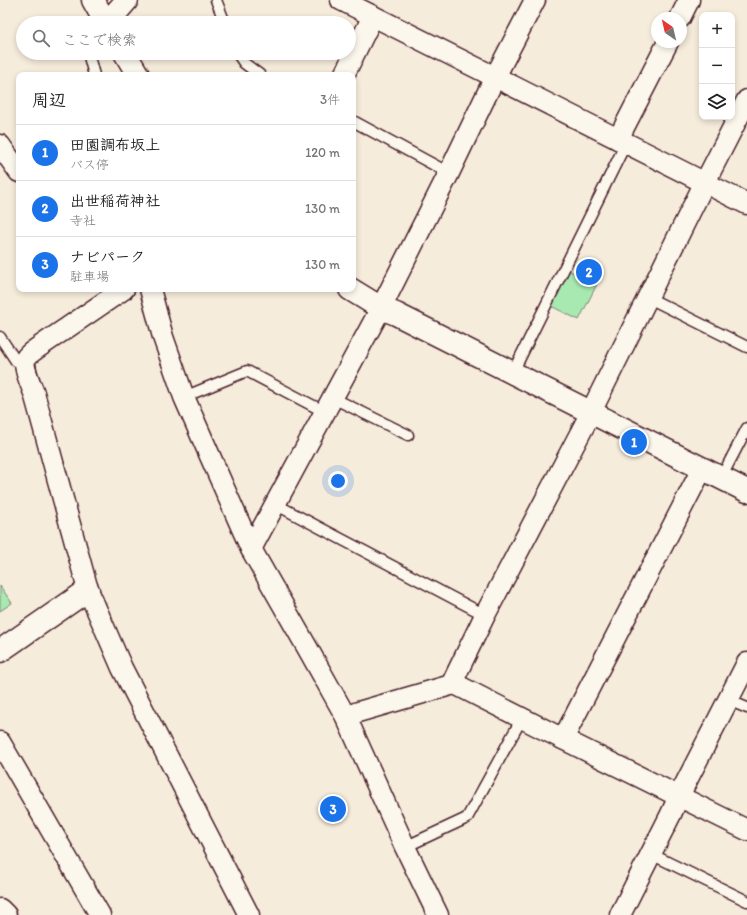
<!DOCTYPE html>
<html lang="ja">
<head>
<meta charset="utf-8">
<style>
  :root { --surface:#fff; --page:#f2f2f2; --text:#222; --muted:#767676; --line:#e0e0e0; --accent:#1a73e8 }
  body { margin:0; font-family:Itim,"Klee One",sans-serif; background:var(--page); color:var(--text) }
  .controls { position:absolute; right:12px; top:12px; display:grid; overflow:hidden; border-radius:8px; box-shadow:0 2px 6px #0003 }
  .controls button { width:36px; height:36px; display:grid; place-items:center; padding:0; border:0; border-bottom:1px solid var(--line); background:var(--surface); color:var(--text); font:20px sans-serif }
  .compass { position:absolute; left:651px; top:12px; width:36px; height:36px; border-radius:50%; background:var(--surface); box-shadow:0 2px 6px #0003; rotate:326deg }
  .you { position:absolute; left:338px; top:481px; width:14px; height:14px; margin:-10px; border:3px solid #fff; border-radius:50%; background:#1a73e8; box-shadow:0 0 0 6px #1a73e833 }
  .badge { display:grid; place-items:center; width:26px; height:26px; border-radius:50%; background:var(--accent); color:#fff; font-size:13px; font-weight:700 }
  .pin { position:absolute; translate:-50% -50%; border:2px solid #fff; box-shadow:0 1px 4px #0006 }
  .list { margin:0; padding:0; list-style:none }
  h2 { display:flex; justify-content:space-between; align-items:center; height:52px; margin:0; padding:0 16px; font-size:17px }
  h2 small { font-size:13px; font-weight:400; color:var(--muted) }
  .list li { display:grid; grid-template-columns:26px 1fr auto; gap:12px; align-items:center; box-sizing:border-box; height:56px; padding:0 16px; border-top:1px solid var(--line) }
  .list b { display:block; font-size:15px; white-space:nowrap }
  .list p { margin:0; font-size:13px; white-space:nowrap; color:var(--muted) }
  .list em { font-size:13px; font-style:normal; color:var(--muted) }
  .icon { flex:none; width:22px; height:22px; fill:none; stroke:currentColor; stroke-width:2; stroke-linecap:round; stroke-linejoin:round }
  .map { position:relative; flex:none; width:747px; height:915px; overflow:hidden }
  .search { position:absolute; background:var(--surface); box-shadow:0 2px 6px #0003; left:16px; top:16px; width:340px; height:44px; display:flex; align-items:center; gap:10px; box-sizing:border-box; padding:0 14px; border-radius:22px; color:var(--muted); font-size:15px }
  .panel { position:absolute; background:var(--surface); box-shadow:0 2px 6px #0003; left:16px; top:72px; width:340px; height:220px; border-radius:8px }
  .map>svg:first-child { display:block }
  .green { fill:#a8e9b1; stroke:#79846e }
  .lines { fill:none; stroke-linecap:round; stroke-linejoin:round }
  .service-casing { stroke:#4a1f2b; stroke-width:13 }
  .minor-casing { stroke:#4a1f2b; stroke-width:23 }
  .tertiary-casing { stroke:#4a1f2b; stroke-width:25 }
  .service { stroke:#fbf7ec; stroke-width:10 }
  .minor { stroke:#fbf7ec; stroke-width:20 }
  .tertiary { stroke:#fbf7ec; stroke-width:22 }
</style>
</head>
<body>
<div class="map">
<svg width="747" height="915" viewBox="0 0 747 915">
  <rect width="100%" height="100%" fill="#f6ecdb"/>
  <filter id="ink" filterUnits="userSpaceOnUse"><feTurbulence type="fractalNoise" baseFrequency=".025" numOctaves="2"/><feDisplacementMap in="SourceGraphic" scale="8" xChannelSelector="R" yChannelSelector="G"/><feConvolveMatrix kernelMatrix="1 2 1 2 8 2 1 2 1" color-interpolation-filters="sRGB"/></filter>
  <g filter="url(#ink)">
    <g class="green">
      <polygon points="568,270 597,284 579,320 551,306"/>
      <polygon points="0,586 12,603 0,611"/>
    </g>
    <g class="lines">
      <g class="service-casing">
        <g id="service">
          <polyline points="216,0 225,23"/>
          <polyline points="88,53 94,75"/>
          <polyline points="237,53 244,63 260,75"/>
          <polyline points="353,121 449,173"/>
          <polyline points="647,297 747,347"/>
          <polyline points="0,337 16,361 25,360"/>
          <polyline points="513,372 626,143"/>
          <polyline points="184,397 247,371 325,412"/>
          <polyline points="333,398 408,435"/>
          <polyline points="721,478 747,428"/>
          <polyline points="275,504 485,615"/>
          <polyline points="728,700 747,708"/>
          <polyline points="405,847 467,818 522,718"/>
          <polyline points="651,854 747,901"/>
        </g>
      </g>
      <g class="minor-casing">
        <g id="minor">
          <polyline points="341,0 495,77 747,204"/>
          <polyline points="680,18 689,0"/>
          <polyline points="344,75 373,16"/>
          <polyline points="618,139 668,42"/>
          <polyline points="0,145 19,172"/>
          <path d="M124 289 36 349C32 352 28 354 26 358 22 365 31 385 34 393L88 590 122 668 249 915"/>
          <polyline points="150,289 163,337 184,397 251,549 308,649 346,717 405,847 438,915"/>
          <polyline points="251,549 381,308 449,173 495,77 535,0"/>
          <polyline points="453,683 563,739 747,830"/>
          <polyline points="346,717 358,712 451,685 485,615 585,424 701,190 747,100"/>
          <polyline points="563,739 702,469"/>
          <polyline points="0,742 100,915"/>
          <polyline points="0,909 6,915"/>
          <polyline points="620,915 671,814 679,796 747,663"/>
        </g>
      </g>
      <g class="tertiary-casing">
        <g id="tertiary">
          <polyline points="93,0 106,23"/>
          <polyline points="107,23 127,0"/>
          <polyline points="125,53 138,75"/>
          <polyline points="350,289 381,308 396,314 747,491"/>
          <polyline points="0,651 88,590"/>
        </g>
      </g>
      <use href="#service" class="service"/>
      <use href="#minor" class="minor"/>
      <use href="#tertiary" class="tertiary"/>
    </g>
  </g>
</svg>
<div class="controls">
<button>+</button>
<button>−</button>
<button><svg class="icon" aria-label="layers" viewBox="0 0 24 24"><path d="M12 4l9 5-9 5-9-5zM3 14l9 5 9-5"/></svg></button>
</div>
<svg class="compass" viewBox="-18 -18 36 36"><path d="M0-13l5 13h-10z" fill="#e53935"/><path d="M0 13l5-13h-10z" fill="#767676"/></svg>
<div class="you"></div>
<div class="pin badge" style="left:634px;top:442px">1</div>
<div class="pin badge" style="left:589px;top:272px">2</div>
<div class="pin badge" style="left:333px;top:809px">3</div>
<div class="search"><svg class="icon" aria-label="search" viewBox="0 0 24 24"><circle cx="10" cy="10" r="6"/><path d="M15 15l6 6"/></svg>ここで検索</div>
<section class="panel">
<h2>周辺<small>3件</small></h2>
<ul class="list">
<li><span class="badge">1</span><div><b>田園調布坂上</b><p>バス停</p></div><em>120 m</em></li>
<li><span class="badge">2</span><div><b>出世稲荷神社</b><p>寺社</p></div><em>130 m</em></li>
<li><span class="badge">3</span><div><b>ナビパーク</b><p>駐車場</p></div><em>130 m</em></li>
</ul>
</section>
</div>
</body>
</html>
